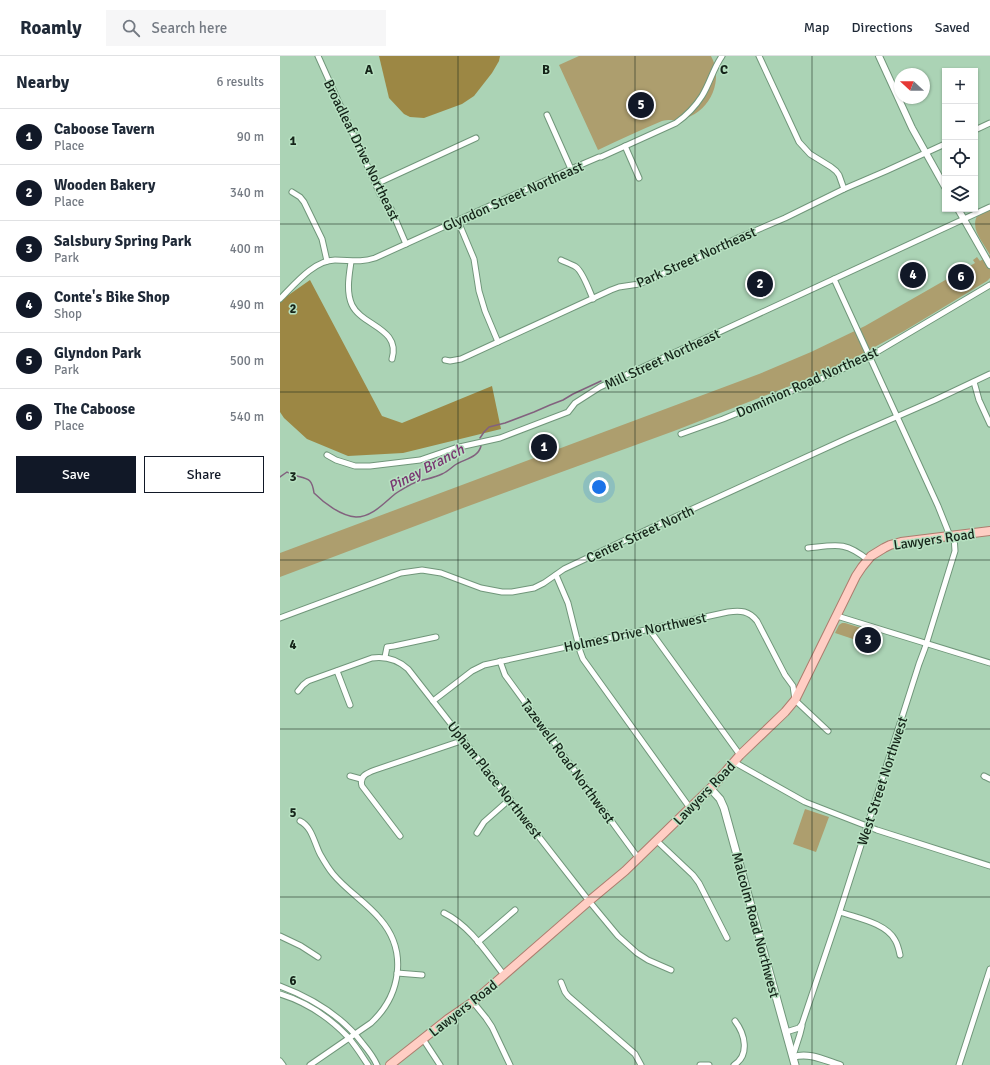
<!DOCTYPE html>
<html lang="en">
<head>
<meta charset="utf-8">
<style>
  :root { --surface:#fff; --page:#f6f6f7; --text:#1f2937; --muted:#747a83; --line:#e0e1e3; --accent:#111827 }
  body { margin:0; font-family:Signika,sans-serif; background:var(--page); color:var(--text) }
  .controls { position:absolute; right:12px; top:12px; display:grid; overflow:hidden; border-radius:0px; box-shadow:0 1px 3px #0004 }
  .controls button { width:36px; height:36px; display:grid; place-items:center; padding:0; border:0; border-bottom:1px solid var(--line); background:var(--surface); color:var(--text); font:20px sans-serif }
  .compass { position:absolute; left:614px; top:12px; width:36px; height:36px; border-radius:50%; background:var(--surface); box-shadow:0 1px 3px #0004; rotate:291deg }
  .you { position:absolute; left:319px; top:431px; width:14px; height:14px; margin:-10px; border:3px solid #fff; border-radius:50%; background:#1a73e8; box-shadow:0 0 0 6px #1a73e833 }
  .badge { display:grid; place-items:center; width:26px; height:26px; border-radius:50%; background:var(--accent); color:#fff; font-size:13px; font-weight:700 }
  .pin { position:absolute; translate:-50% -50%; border:2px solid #fff; box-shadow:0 1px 4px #0006 }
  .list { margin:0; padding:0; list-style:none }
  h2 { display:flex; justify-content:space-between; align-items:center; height:52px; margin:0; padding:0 16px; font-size:17px }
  h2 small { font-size:13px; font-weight:400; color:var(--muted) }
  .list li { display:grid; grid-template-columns:26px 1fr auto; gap:12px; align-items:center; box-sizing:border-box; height:56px; padding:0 16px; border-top:1px solid var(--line) }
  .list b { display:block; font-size:15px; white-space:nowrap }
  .list p { margin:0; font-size:13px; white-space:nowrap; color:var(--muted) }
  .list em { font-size:13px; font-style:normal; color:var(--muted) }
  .actions { display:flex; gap:8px; padding:12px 16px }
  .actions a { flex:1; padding:9px 0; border:1px solid var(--accent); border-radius:0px; text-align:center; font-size:14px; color:var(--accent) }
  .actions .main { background:var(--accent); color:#fff }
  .icon { flex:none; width:22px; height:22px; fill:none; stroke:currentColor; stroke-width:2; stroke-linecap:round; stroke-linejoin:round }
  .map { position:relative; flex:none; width:710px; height:1009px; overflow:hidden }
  header { display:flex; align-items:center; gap:24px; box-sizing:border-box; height:56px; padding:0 20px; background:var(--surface); border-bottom:1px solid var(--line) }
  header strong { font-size:19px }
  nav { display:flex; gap:22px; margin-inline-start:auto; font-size:14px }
  .search { width:280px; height:36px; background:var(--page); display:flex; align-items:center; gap:10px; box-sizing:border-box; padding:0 14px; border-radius:0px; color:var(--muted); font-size:15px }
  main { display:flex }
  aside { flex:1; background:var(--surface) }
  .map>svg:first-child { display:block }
  .green { fill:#ad9e6e }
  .forest { fill:#9c8744 }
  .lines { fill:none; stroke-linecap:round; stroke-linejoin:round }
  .stream { stroke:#82617e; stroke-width:1.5 }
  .minor-casing { stroke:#70967a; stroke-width:7 }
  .tertiary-casing { stroke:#70967a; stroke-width:8 }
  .secondary-casing { stroke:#70967a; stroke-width:9 }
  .primary-casing { stroke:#ad7d6e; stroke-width:10 }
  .minor { stroke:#fff; stroke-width:5 }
  .tertiary { stroke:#fff; stroke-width:6 }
  .secondary { stroke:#fff; stroke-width:7 }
  .primary { stroke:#ffcec4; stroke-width:8 }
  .grid { fill:none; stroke:#152419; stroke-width:1; stroke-opacity:0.55 }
  .labels { text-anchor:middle; stroke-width:3; stroke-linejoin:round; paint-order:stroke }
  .street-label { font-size:14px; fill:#152419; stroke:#b7e0c1 }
  .water-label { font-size:15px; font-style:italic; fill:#793671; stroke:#b7e0c1 }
  .grid-label { font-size:13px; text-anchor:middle; font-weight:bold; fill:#152419; stroke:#b7e0c1; stroke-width:3; stroke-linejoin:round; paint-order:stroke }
</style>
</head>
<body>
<header>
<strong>Roamly</strong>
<div class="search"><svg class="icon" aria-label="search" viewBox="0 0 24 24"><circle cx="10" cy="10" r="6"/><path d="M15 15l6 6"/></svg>Search here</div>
<nav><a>Map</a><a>Directions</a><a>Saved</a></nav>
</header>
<main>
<aside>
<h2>Nearby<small>6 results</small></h2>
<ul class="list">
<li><span class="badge">1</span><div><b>Caboose Tavern</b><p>Place</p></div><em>90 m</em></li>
<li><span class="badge">2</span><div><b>Wooden Bakery</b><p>Place</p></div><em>340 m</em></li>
<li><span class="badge">3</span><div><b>Salsbury Spring Park</b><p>Park</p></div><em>400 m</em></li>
<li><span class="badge">4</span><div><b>Conte's Bike Shop</b><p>Shop</p></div><em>490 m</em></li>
<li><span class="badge">5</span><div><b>Glyndon Park</b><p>Park</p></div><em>500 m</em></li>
<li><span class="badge">6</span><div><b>The Caboose</b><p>Place</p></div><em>540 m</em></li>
</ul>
<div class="actions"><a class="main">Save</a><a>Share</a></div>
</aside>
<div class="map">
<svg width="710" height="1009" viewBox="0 0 710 1009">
  <rect width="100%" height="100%" fill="#abd3b5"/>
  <g class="green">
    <path d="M299 0H431C444 23 431 54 406 62 401 64 396 65 391 64 387 64 385 64 382 65 360 74 339 84 318 94L279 9Z"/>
    <path d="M710 154V222L707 225 624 275 569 305 542 317 510 330 394 375 183 452 0 521V497L479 318 531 296 585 270 695 207 693 204 697 201 700 205 710 199C704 187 690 174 697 160Z"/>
    <polygon points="562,567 565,567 601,578 597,591 555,577 559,569"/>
    <polygon points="525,753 549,761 536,796 513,788"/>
  </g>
  <g class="forest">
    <polygon points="99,0 220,0 219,5 212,17 194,40 182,48 144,62 130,61 124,58 109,42"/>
    <polygon points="30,224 102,360 122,367 212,330 221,373 123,397 68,400 27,383 4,362 0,356 0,245"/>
  </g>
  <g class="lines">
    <g class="stream">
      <polyline points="200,382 204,376 209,371 225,367 254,356 270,349 283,344 293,338 321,325"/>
      <path d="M0 421 7 416C10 418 13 419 17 420 29 423 32 423 34 437 44 447 61 460 76 461 92 461 104 447 115 438 119 435 131 428 136 426 145 423 154 422 162 418 167 416 171 412 175 409 184 403 198 402 201 390"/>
    </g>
    <g class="minor-casing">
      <g id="minor">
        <polyline points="38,0 100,138 103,143 111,153 126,188"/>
        <polyline points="479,0 519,86 530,98 551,111 556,115 559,119 564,133"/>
        <polyline points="267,59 291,113"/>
        <polyline points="695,74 710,67"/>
        <polyline points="345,90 359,122"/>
        <polyline points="96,128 196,82"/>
        <polyline points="12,136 20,141 24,146 42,183 47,205"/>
        <polyline points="178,165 194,203 199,235 205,255 218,286"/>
        <path d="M281 204C285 206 291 208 296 211 303 216 309 234 313 243"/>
        <path d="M71 206C69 220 66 236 72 249 82 270 121 272 112 303"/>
        <polyline points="554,223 658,450 670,480"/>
        <path d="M0 243C14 229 34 204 55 204 70 204 80 207 95 202L291 113 319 101H321L396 67C406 60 415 51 422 40 430 27 433 13 442 0"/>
        <polyline points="165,304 170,305 181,303 331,234 339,231 359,228 390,215 458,182 505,162 564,133 606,115 665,88"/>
        <polyline points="694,326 699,344 710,368"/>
        <polyline points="401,378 443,363 541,323 590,300 710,229"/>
        <polyline points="47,399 56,404 75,410 90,410 140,404 175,392 220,382 288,356 295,347 320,331 710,151"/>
        <path d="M528 492C556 489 565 485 588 504"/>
        <polyline points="276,519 288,547 300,595 303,603 410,752"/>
        <polyline points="557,560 710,607"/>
        <polyline points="0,562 121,517 142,514 161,517 201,532 222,536 232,536 254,532 264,527 284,513 373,471 568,382 655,344 710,318"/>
        <polyline points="369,573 460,699"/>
        <polyline points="105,601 107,591 114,590 156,581"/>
        <polyline points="220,605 225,619 359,803"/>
        <polyline points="57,615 70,649"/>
        <path d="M18 635 23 629 28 625 92 602C106 600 117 603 128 613L153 645 309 845 338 880 357 897 368 904 391 914"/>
        <path d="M153 645 192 615 204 609 448 556C461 554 469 555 477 565L505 619 513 630 515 644 548 675"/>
        <polyline points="454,706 525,746 597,774 710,810"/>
        <polyline points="70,720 81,723"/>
        <polyline points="704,720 710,723"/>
        <path d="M20 765C32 771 34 786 40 798 44 805 48 812 53 818 67 835 86 846 100 863 128 895 121 939 91 967L30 1009"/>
        <polyline points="197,777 204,766 230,743"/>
        <path d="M120 780 82 730C79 720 87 717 95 714L184 684"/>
        <polyline points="377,785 413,819 419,827 447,882"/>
        <path d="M560 856C577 862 606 867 615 884 618 889 619 894 620 899"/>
        <path d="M164 857C190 870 206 896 224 919"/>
        <polyline points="0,880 21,890 38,901"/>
        <polyline points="198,886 235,854"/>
        <polyline points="117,917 142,919"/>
        <polyline points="281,926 285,936 288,940 347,991 355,998 361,1009"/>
        <path d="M0 930C32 942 62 960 83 988 88 994 94 1002 97 1009"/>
        <path d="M0 938C26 946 49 961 68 981 76 990 82 1000 88 1009"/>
        <polyline points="193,946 206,962 212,971 230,1009"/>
        <polyline points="506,976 519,972 522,968 558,861 639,608 645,592 675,495 674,480"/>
        <polyline points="143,983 160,1009"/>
        <polyline points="513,1000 520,978 522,970"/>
        <polyline points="0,1005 3,1009"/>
        <polyline points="420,1009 429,1009"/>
        <path d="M454 1009C470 999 465 978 455 965"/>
        <polyline points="679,1009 710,913"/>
      </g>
    </g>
    <g class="tertiary-casing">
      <g id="tertiary">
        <polyline points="599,0 632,72 665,131"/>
        <polyline points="678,153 710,209"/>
        <path d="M513 1001C529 996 544 1004 560 1009"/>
      </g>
    </g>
    <g class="secondary-casing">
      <polyline id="secondary" points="430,732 440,743 444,752 515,1009"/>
    </g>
    <g class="primary-casing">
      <polyline id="primary" points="110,1009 168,963 193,946 309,845 345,815 416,746 434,729 460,699 505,656 515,644 576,520 582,511 591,500 604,492 610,489 621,486 710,475"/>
    </g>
    <use href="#minor" class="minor"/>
    <use href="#tertiary" class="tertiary"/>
    <use href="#secondary" class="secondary"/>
    <use href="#primary" class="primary"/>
  </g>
  <path class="grid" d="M178 0V1009M355 0V1009M532 0V1009M0 168H710M0 336H710M0 504H710M0 673H710M0 841H710"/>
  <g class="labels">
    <g class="street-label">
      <text transform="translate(82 94) rotate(64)" y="5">Broadleaf Drive Northeast</text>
      <text transform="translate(233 140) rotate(-24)" y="5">Glyndon Street Northeast</text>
      <text transform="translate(416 201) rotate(-24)" y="5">Park Street Northeast</text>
      <text transform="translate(382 303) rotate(-25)" y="5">Mill Street Northeast</text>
      <text transform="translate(527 326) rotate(-24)" y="5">Dominion Road Northeast</text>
      <text transform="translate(360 478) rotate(-25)" y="5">Center Street North</text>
      <text transform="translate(654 483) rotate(-8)" y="5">Lawyers Road</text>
      <text transform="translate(355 576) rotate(-12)" y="5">Holmes Drive Northwest</text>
      <text transform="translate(288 705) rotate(54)" y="5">Tazewell Road Northwest</text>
      <text transform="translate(215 724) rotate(52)" y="5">Upham Place Northwest</text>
      <text transform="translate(602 725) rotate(-72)" y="5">West Street Northwest</text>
      <text transform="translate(424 737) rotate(-46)" y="5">Lawyers Road</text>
      <text transform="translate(476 869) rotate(75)" y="5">Malcolm Road Northwest</text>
      <text transform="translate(183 952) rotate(-38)" y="5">Lawyers Road</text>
    </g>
    <g class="water-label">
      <text transform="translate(146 412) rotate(-28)" y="5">Piney Branch</text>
    </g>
  </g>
  <g class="grid-label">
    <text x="89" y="18">A</text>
    <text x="266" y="18">B</text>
    <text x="444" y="18">C</text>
    <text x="13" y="89">1</text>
    <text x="13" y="257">2</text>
    <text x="13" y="425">3</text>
    <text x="13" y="593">4</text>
    <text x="13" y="761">5</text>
    <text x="13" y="929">6</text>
  </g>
</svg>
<div class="controls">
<button>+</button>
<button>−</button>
<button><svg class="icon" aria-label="locate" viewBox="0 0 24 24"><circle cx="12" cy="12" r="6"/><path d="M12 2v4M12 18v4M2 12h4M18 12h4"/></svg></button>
<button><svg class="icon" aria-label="layers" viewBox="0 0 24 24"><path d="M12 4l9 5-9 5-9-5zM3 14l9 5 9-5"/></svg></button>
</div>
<svg class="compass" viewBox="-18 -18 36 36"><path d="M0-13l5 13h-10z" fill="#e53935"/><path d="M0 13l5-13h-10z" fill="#747a83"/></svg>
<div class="you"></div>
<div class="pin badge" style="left:264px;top:391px">1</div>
<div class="pin badge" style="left:480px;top:228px">2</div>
<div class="pin badge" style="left:588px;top:584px">3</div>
<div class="pin badge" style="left:633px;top:219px">4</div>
<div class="pin badge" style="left:361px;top:49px">5</div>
<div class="pin badge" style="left:681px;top:221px">6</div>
</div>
</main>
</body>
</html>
